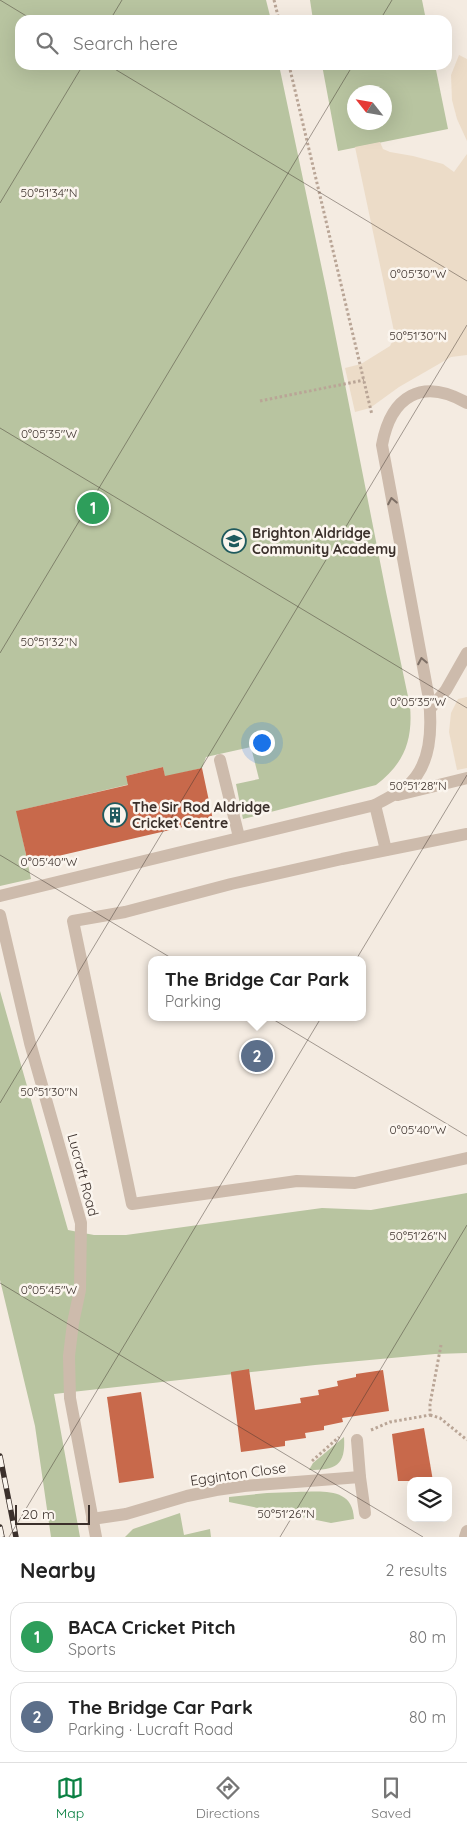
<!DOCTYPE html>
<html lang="en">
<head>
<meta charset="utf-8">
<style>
  :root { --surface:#fff; --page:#f6f6f6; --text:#222; --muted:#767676; --line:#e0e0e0; --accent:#0b8043 }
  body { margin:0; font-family:Quicksand,sans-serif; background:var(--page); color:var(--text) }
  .controls { position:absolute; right:15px; bottom:15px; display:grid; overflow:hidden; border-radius:10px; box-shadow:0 5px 20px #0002 }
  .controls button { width:45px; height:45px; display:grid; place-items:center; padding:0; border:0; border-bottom:1px solid var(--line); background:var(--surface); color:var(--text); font:25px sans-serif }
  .compass { position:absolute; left:347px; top:85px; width:45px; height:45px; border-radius:50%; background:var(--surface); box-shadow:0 5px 20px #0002; rotate:301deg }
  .scale { position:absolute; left:15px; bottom:12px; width:75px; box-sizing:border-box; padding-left:5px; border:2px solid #3b302b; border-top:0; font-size:14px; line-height:18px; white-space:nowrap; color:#3b302b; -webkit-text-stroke:4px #fbf5ee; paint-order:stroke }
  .you { position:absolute; left:261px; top:742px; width:18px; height:18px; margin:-12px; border:4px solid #fff; border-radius:50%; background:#1a73e8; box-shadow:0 0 0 8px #1a73e833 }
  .badge { display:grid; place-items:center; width:32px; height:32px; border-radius:50%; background:var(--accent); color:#fff; font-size:16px; font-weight:700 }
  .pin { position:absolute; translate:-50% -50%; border:2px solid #fff; box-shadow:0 1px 5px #0006 }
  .popup { position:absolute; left:148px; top:956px; width:218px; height:65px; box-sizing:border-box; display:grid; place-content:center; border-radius:10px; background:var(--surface); filter:drop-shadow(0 1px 4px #0005); font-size:16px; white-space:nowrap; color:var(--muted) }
  .popup b { font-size:19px; color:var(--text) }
  .popup::after { content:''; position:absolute; left:50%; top:100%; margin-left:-10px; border:10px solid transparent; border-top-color:var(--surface) }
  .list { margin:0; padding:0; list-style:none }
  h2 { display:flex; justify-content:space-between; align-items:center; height:65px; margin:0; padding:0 20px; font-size:21px }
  h2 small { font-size:16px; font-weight:400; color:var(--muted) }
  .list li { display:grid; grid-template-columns:32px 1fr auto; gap:15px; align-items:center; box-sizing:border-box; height:70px; margin:0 10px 10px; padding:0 10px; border:1px solid var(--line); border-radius:15px }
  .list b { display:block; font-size:19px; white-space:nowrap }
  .list p { margin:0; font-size:16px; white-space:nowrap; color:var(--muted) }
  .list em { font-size:16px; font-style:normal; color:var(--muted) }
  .icon { flex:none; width:28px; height:28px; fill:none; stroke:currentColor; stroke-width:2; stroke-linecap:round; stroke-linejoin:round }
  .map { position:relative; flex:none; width:467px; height:1537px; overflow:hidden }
  .search { position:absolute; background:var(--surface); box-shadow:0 5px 20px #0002; left:15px; right:15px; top:15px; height:55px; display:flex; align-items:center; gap:12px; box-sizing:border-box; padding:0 18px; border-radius:15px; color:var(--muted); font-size:19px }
  .sheet { height:225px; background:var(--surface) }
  nav { display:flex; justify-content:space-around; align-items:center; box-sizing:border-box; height:70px; border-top:1px solid var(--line); background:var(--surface); font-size:14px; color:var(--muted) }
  nav a { display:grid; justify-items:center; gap:2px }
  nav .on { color:var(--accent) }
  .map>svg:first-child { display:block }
  .green { fill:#b8c4a0; fill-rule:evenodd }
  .plaza { fill:#ecdcc8 }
  .building { fill:#c8694b }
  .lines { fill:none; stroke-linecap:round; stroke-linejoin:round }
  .path { stroke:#b9a596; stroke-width:3; stroke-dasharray:2.5 2.5; stroke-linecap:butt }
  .service { stroke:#cdbbac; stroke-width:12 }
  .minor { stroke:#cdbbac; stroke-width:12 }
  .rail-casing { stroke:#3b302b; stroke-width:5.5 }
  .rail { stroke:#fbf5ee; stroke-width:4; stroke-dasharray:11; stroke-linecap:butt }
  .oneway { stroke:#7d6f65 }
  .ticks { fill:none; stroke:#3b302b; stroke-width:1; stroke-opacity:0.45 }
  .labels { text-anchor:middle; stroke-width:5; stroke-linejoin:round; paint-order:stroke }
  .poi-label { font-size:14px; font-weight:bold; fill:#3b302b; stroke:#fbf5ee; text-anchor:start }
  .street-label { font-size:14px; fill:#3b302b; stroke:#fbf5ee }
  .ticks-label { font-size:12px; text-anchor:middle; fill:#3b302b; stroke:#fbf5ee; stroke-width:5; stroke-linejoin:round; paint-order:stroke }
</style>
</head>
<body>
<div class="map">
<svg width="467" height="1537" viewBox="0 0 467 1537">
  <rect width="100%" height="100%" fill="#f4ebe1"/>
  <g class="green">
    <path d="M0 0H266L271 20H20V65H279L327 293 386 592 410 706C413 740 404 764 376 785L243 819 236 784 259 779 251 747 206 757 202 768 165 777 163 767 126 776 127 780 139 782 17 811 31 879 0 886Z"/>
    <polygon points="310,0 422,0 426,20 313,20"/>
    <path d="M322 65H435L448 129 338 151ZM354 92H384V122H354Z"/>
    <polygon points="0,991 68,1230 94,1235 126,1235 322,1208 371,1210 467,1193 467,1353 435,1354 315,1365 54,1394 80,1537 51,1537 35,1426 0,1280"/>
    <path d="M344 1437C346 1466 335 1470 309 1470L313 1463Z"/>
    <path d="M296 1492C320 1492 353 1486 354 1519L331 1523 229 1502V1497L267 1493Z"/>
    <polygon points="180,1513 184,1535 210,1529 211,1537 125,1537 133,1529"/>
  </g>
  <g class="plaza">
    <polygon points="459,55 467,59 467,141 457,119 452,100 451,75"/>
    <polygon points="380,142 383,149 390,152 413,156 443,164 454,172 467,154 467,355 451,357 399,387 370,408 355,412 345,368 361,364 390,346 395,336 355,147"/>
    <polygon points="467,697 467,768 457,770 449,732 451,713 458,699"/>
  </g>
  <g class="building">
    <polygon points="163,767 165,776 202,768 213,820 28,863 16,811 128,785 126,776"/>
    <polygon points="249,1369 255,1410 301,1403 300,1398 319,1395 318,1390 338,1386 337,1381 356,1377 356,1374 383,1370 389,1411 342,1418 343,1422 324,1426 324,1430 305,1433 306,1438 285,1441 285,1446 241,1452 231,1374 231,1372"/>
    <polygon points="141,1392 154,1478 119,1483 107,1397"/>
    <polygon points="424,1428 433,1481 398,1481 392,1434"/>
  </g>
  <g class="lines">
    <g class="path">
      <polyline points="274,0 279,20"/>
      <polyline points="289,65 372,415"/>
      <polyline points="260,401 364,380"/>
      <polyline points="430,1415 440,1418 467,1440"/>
      <polyline points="371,1430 390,1422 430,1415 430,1404 441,1345"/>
      <polyline points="312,1461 339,1437"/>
    </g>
    <g class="service">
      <polyline points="430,709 446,690 467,653"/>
      <polyline points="220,760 239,837"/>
      <polyline points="398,795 467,778"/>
      <polyline points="375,805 386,850"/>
      <polyline points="467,834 342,859 231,884 125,912 73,921 132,1204 297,1181 355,1183 467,1158"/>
      <path d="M0 896 375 805C385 799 397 794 406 787 432 766 432 728 429 699L382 445C391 396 422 377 467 403"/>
    </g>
    <g class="minor">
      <polyline points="0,915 30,1043 81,1223 80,1290 73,1323 69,1356 70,1398 96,1537"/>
      <polyline points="360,1477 365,1513"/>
      <polyline points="92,1519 126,1514 187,1496 216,1490 244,1486 360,1477 357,1440"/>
      <polyline points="465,1537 467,1531"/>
    </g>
    <g class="rail-casing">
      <g id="rail">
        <polyline points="0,1456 16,1537"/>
        <polyline points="0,1527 2,1537"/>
      </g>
    </g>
    <use href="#rail" class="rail"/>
  </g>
  <defs><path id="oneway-chevron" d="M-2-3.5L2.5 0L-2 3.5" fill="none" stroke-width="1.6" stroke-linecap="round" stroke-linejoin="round" transform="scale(1.25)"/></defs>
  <g class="oneway">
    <use href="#oneway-chevron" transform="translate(392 501) rotate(-101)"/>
    <use href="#oneway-chevron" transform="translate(422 661) rotate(-101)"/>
  </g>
  <path class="ticks" d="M0 0 33 20M110 20 122 0M380 20 392 0M108 65 467 281M0 203 83 65M0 428 467 708M0 653 353 65M0 855 467 1136M0 1103 467 325M0 1283 423 1537M9 1537 467 775M280 1537 467 1225"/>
  <defs>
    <g id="school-ring" transform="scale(1.25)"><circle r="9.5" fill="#fbf5ee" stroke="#1f5a5e" stroke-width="1.5"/><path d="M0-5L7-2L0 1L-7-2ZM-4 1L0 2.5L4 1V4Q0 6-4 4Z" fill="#1f5a5e"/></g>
    <g id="building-ring" transform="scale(1.25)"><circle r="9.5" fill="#fbf5ee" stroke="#1f5a5e" stroke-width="1.5"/><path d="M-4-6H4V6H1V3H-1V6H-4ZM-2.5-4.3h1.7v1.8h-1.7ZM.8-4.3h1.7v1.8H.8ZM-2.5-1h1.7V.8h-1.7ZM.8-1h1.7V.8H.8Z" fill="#1f5a5e"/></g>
  </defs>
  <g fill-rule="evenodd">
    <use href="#school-ring" x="234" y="541"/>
    <use href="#building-ring" x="115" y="815"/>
  </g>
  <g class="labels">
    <g class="poi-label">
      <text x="252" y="538">Brighton Aldridge<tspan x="252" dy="16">Community Academy</tspan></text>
      <text x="132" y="812">The Sir Rod Aldridge<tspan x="132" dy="16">Cricket Centre</tspan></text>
    </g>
    <g class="street-label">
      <text transform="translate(83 1175) rotate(75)" y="5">Lucraft Road</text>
      <text transform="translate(238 1474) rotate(-8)" y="5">Egginton Close</text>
    </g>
  </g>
  <g class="ticks-label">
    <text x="49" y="197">50°51'34"N</text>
    <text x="418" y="278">0°05'30"W</text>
    <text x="418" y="340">50°51'30"N</text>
    <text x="49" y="438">0°05'35"W</text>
    <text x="49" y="646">50°51'32"N</text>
    <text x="418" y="706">0°05'35"W</text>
    <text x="418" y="790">50°51'28"N</text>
    <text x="49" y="866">0°05'40"W</text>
    <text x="49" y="1096">50°51'30"N</text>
    <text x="418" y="1134">0°05'40"W</text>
    <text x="418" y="1240">50°51'26"N</text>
    <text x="49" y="1294">0°05'45"W</text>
    <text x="286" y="1518">50°51'26"N</text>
  </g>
</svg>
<div class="controls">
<button><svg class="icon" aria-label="layers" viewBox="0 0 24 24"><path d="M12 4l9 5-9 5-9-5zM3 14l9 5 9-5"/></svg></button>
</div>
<svg class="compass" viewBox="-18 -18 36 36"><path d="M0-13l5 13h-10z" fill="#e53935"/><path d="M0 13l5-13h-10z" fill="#767676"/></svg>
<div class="scale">20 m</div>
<div class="you"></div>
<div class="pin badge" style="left:93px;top:508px;background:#2e9e5b">1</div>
<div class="pin badge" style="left:257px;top:1056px;background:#5c6f8a">2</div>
<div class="popup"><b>The Bridge Car Park</b>Parking</div>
<div class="search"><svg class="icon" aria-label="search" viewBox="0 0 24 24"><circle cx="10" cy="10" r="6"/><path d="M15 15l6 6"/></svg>Search here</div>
</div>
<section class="sheet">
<h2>Nearby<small>2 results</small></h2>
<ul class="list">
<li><span class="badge" style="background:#2e9e5b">1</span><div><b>BACA Cricket Pitch</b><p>Sports</p></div><em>80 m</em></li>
<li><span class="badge" style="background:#5c6f8a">2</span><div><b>The Bridge Car Park</b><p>Parking · Lucraft Road</p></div><em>80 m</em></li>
</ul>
</section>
<nav>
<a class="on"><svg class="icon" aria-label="map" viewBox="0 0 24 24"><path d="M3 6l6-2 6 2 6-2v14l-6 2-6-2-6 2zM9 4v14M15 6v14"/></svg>Map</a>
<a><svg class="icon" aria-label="directions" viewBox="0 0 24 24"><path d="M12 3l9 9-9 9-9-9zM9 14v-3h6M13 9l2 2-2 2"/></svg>Directions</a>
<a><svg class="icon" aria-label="saved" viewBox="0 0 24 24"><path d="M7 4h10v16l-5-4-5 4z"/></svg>Saved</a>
</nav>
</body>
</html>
